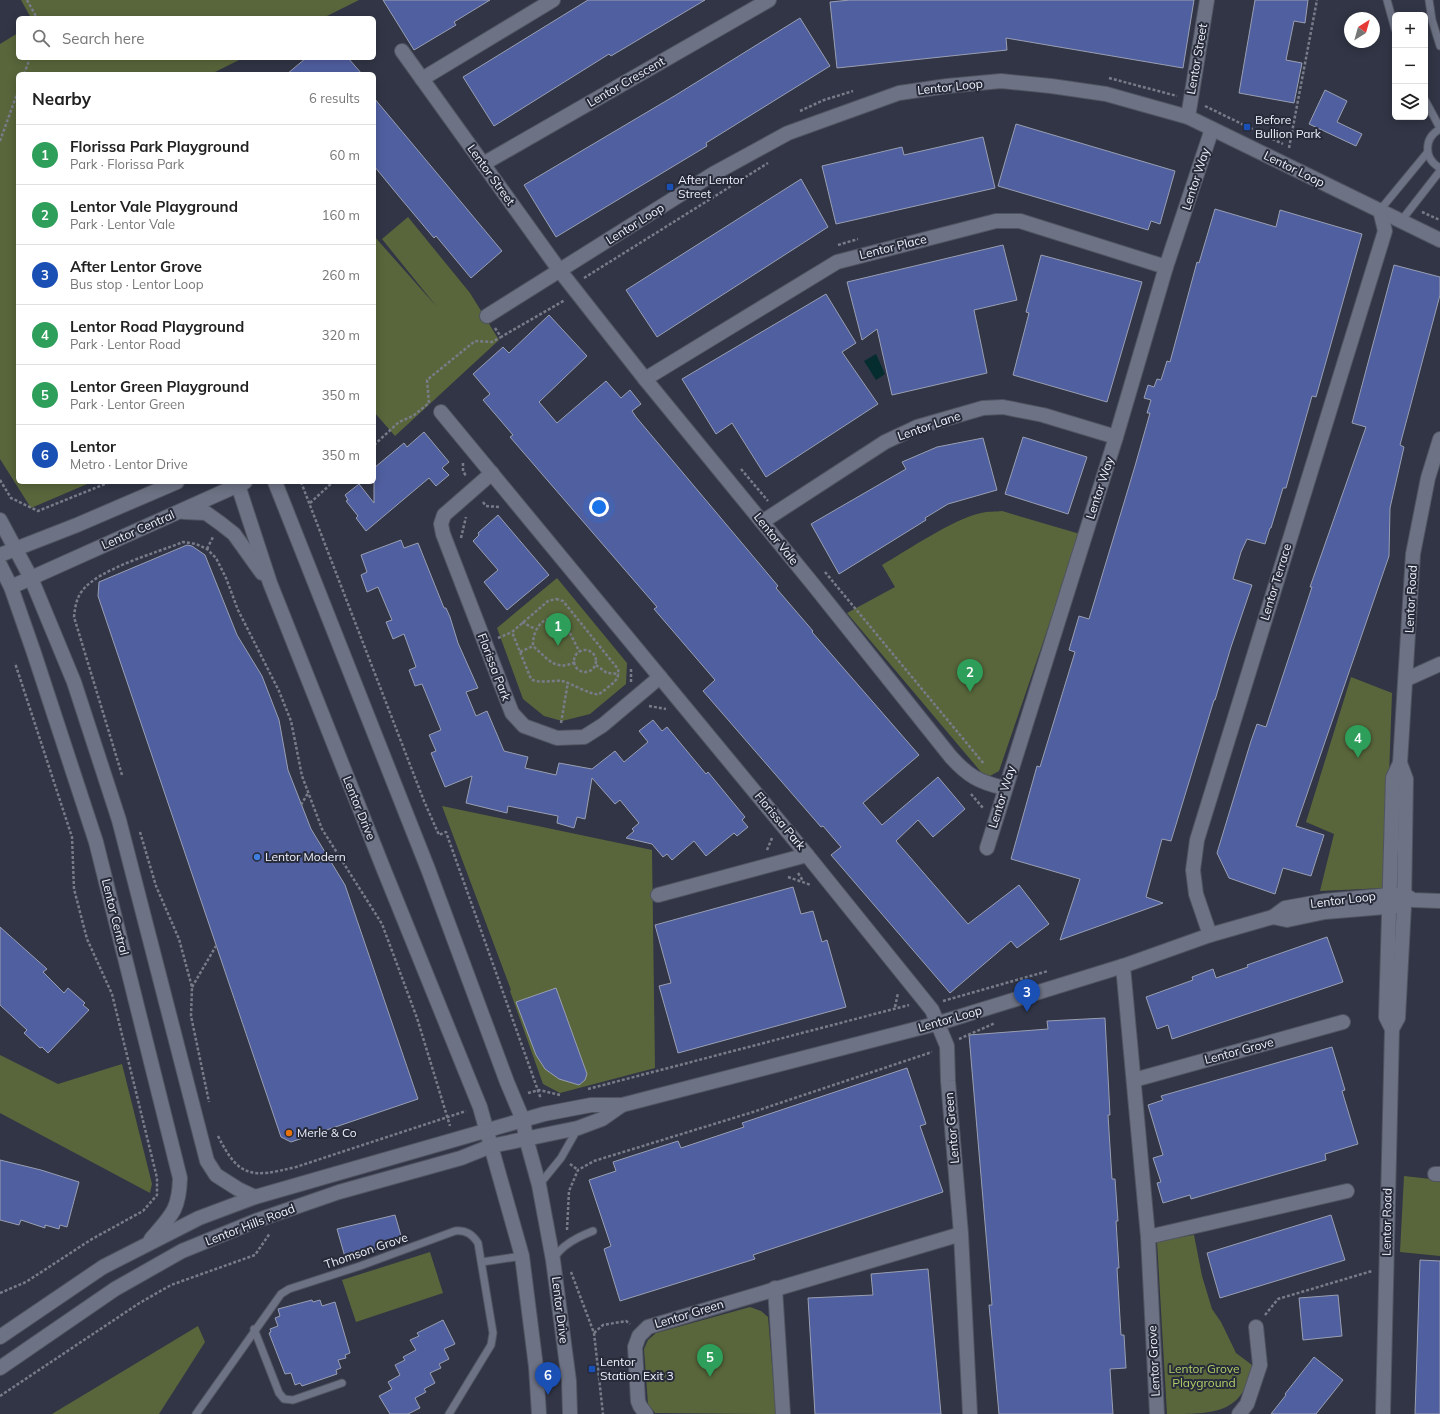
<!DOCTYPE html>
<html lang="en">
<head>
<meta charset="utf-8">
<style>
  :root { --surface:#fff; --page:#f6f6f6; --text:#222; --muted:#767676; --line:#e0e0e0; --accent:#1c6e84 }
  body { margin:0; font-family:Mulish,sans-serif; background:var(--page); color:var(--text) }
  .controls { position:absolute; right:12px; top:12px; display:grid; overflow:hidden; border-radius:6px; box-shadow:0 2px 10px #0003 }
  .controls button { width:36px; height:36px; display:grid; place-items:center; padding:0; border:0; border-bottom:1px solid var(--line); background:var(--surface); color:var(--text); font:20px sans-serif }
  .compass { position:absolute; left:1344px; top:12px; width:36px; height:36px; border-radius:50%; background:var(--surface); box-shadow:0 2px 10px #0003; rotate:37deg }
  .you { position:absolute; left:599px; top:507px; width:14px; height:14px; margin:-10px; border:3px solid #fff; border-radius:50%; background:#1a73e8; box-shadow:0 0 0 6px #1a73e833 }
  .badge { display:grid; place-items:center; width:26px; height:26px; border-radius:50%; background:var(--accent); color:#fff; font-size:13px; font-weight:700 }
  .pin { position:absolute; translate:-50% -33px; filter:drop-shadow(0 1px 2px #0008) }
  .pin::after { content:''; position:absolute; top:21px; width:14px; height:12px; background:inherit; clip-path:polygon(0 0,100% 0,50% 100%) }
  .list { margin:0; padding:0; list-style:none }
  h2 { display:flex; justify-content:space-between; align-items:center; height:52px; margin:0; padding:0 16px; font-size:17px }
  h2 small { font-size:13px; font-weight:400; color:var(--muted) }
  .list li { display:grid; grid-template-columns:26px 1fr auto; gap:12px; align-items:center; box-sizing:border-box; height:60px; padding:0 16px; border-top:1px solid var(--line) }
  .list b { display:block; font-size:15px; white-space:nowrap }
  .list p { margin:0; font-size:13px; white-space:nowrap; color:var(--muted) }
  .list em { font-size:13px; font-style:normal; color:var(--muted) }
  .icon { flex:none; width:22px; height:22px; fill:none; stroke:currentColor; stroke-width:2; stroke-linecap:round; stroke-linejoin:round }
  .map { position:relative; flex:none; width:1440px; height:1414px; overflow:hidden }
  .search { position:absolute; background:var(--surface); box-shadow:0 2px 10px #0003; left:16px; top:16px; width:360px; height:44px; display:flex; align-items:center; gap:10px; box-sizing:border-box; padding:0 14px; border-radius:6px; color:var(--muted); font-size:15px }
  .panel { position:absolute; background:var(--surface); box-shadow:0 2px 10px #0003; left:16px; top:72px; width:360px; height:412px; border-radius:6px }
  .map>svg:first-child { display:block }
  .green { fill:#59663b }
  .water { fill:#052d2f }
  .building { fill:#505fa0; stroke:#999fb2 }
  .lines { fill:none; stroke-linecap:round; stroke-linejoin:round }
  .lane-casing { stroke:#505461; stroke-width:9 }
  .street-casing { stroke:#505461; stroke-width:16 }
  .path { stroke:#787c89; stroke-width:2.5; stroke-dasharray:3 2; stroke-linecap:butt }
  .lane { stroke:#6d7284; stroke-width:7 }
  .street { stroke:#6d7284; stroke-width:14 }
  .transit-dot { fill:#1a4fb4; stroke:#272b3a; stroke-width:1.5 }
  .shop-dot { fill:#3f7fe0; stroke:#272b3a; stroke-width:1.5 }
  .food-dot { fill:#e8710a; stroke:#272b3a; stroke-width:1.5 }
  .labels { text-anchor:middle; stroke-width:4; stroke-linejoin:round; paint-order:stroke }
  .street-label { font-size:12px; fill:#eef1fb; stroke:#272b3a }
  .poi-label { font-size:12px; fill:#eef1fb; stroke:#272b3a; text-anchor:start }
  .park-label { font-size:12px; fill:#b1cf67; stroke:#272b3a }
</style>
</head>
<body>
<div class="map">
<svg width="1440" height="1414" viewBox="0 0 1440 1414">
  <rect width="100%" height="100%" fill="#313545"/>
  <g class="green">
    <polygon points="21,0 359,0 323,18 31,18"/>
    <polygon points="18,33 18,58 243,58 211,74 18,74 18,482 92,482 31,508 0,459 0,44"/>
    <polygon points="408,217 470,293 499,340 395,436 374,412 374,236 437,307 382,239"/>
    <path d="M1002 511 1080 534 999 771 990 776 981 772 847 613 895 587 882 565C910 549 951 520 981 513 988 511 996 512 1002 511Z"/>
    <polygon points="557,578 627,663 626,684 590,714 562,721 544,716 523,699 497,628"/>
    <polygon points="1351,677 1392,693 1385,888 1320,891 1334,834 1306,822"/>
    <polygon points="442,806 652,850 655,1068 560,1093 543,1084 510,991 511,990"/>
    <polygon points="0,1055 58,1084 122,1064 152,1184 150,1193 0,1113"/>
    <polygon points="1404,1176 1440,1180 1440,1256 1400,1252"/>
    <path d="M1194 1235 1202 1276 1212 1309 1221 1322 1236 1353 1252 1365C1244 1414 1214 1414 1167 1414L1157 1241Z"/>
    <polygon points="430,1252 443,1293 356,1322 342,1280"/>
    <polygon points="750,1307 761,1311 768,1317 776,1414 655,1413 648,1404 644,1349 648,1340 656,1333"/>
    <polygon points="198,1326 205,1342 159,1414 52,1414"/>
  </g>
  <polygon class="water" points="876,354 885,374 876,380 864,361"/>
  <g class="building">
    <polygon points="383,0 490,0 454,22 456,25 414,50"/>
    <polygon points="588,0 705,0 611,56 609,54 494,126 463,77"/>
    <polygon points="850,0 1194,0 1183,68 1006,38 1007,50 837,68 830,2"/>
    <polygon points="1255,0 1308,0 1305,23 1294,21 1286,60 1302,63 1294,103 1239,93"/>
    <polygon points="800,18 830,66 706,143 707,146 556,237 524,185 676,95"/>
    <polygon points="306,58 348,58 362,74 287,74"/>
    <polygon points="1325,90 1347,101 1337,122 1362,134 1356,146 1309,124"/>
    <polygon points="374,98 502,251 471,278 436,236 434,238 402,200 374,166"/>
    <polygon points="1016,124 1175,171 1160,224 1151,221 1148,230 998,186"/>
    <polygon points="983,137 995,188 836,224 822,166 902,147 904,155"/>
    <polygon points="801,179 828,227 657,337 626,290"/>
    <polygon points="1215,209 1276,227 1280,210 1362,234 1316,397 1312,396 1286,488 1283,488 1271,528 1270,528 1265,544 1247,539 1241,552 1233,579 1252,585 1231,647 1215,700 1214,700 1171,841 1162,839 1146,897 1163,903 1060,940 1080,879 1011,859 1037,766 1040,767 1075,652 1069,650 1079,616 1089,619 1135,466 1150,413 1147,413 1151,400 1144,398 1148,385 1154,387 1157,379 1161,380 1167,361 1170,362 1197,262 1199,263"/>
    <polygon points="1003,245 1017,300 974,310 987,373 892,395 877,329 862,340 847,282"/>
    <polygon points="1041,255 1142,282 1107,402 1013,375 1029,313 1026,312"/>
    <polygon points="1394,265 1440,277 1440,295 1400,445 1404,447 1390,508 1389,556 1296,826 1324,835 1311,876 1283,868 1275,894 1229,878 1217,853 1251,741 1257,724 1266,727 1312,587 1310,587 1366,427 1352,423"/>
    <polygon points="826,294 856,343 842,352 878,404 766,477 732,423 716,434 682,379"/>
    <polygon points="549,315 587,356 539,402 557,423 606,381 621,398 630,390 641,404 632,411 636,417 778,586 776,588 813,631 812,632 919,755 863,803 882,825 938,777 965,809 933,837 918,820 896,841 968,924 1019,885 1049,924 1017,948 1011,941 950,993 831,855 841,847 823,826 821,827 703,691 715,680 654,609 657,607 510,437 513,435 483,400 490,394 473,374 503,347 509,353"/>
    <polygon points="424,432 449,462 442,468 449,475 436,486 429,478 366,531 356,518 358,516 346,501 348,500 345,495 359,484 374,503 374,468 404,443 407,447"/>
    <polygon points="1023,437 1087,457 1068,514 1005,494"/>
    <polygon points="983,438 997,490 948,504 925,518 926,520 839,574 811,524 906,469 902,462 937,447"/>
    <polygon points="498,515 549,575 507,610 484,582 498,570 473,541 479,535 478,533"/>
    <polygon points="401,540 404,548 418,543 444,608 446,608 450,617 458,643 478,688 466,692 476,716 487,711 504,751 528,757 525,768 556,775 559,763 592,769 615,751 624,762 648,742 639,731 653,720 662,731 667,727 706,774 708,772 745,817 742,820 748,827 737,836 734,833 706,856 694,841 672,860 667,854 663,857 652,844 626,838 634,831 632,829 639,823 620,800 615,804 592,778 585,819 577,817 574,828 557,823 558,816 508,806 507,813 466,803 472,776 445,787 431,753 436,751 429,735 441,730 422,684 415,686 409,670 416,667 404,634 393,639 386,622 392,620 378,587 367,592 361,575 367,572 361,555"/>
    <polygon points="187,545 192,546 205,555 237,635 262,676 279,720 288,770 311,829 345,885 418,1099 291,1142 281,1137 98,596 99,582"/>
    <polygon points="793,887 801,914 813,911 822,942 827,940 846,1007 678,1053 659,986 671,983 655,925"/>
    <polygon points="0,927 47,969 43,972 64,993 68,988 85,1003 83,1005 89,1010 48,1053 42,1047 40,1048 24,1033 27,1030 0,1005"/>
    <polygon points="1327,937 1343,982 1172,1039 1168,1025 1157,1029 1146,997 1193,980 1192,977 1213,969 1216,978 1248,967 1247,965"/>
    <polygon points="556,988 587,1074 585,1080 579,1085 559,1079 545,1069 536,1055 516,1002"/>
    <polygon points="1105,1018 1110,1115 1108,1115 1112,1179 1115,1179 1118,1221 1116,1221 1119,1268 1117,1268 1121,1335 1124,1335 1126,1368 1110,1369 1113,1414 999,1414 989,1305 992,1305 969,1035 1048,1029 1047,1021"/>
    <polygon points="1332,1047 1345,1090 1342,1091 1358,1144 1325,1154 1326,1160 1191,1199 1190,1195 1163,1203 1157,1183 1161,1182 1153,1158 1163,1155 1148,1105 1163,1100 1161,1096"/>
    <polygon points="907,1068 926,1124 920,1126 943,1192 753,1255 755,1259 620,1301 604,1249 611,1246 589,1180 616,1171 613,1162 678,1141 681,1148 744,1127 742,1123"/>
    <polygon points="0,1160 41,1170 79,1182 67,1227 60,1225 59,1229 45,1225 45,1228 21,1220 19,1225 0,1220"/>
    <polygon points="395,1215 402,1239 380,1245 381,1248 345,1257 337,1229"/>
    <polygon points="1331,1215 1345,1260 1220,1298 1207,1253"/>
    <polygon points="1420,1260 1440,1261 1440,1414 1415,1414"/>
    <polygon points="928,1269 941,1414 815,1414 808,1298 873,1295 871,1274"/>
    <polygon points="1338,1295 1342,1336 1303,1340 1299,1298"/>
    <polygon points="312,1300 313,1302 320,1300 322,1306 335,1302 350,1353 345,1355 346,1358 338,1360 341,1368 336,1370 337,1374 302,1386 300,1383 295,1385 291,1373 285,1374 269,1333 271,1332 270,1329 278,1326 275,1318 280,1316 278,1309"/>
    <polygon points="443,1320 455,1344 444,1349 449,1359 439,1364 441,1368 430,1373 435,1383 424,1389 426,1392 415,1398 420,1408 408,1414 390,1414 379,1396 392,1389 388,1382 400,1375 395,1365 405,1360 403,1357 416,1350 410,1340 419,1336 417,1333"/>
    <polygon points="1314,1357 1343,1380 1316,1414 1271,1414 1286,1395 1285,1394"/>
  </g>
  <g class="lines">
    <g class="lane-casing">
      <g id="lane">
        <polyline points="1387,0 1395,29"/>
        <polyline points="1429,0 1432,20 1440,46"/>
        <polyline points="1425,100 1440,128"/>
        <path d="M1440 129C1424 138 1423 158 1440 168"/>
        <polyline points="1380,210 1427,153"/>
        <polyline points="1401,221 1440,171"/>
        <polyline points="539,1185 561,1158 578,1128"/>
        <path d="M553 1260C561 1245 578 1237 593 1231"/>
        <polyline points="482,1262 522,1256"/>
        <polyline points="254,1329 279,1393 284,1399 293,1400 342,1383"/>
        <path d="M196 1414 281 1294 289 1289 360 1266 455 1231C466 1230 472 1234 478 1243L493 1333 491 1345 449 1414"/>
      </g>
    </g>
    <g class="street-casing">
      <g id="street">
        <path d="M402 51 560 271 645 379 812 583 951 757C968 776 979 782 1004 788"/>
        <polyline points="422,79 553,0"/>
        <polyline points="1188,117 1207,0"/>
        <polyline points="483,164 769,0"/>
        <polyline points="487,316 713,174 788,133 899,93 947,86 1001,81 1051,86 1106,94 1188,117 1440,240"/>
        <polyline points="645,379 837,262 996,221 1020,221 1166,267"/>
        <polyline points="441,412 807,855 932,1010 947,1046 948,1081 961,1234 970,1414"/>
        <polyline points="492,473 444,515 441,524 443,534 512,713 524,726 557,738 584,737 603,725 660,677"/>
        <polyline points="237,482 270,583 384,870 480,1107 522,1256 536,1367 539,1414"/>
        <polyline points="275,482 428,869 507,1082 523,1120 526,1138 539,1185 553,1260 569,1381 570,1414"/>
        <polyline points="184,512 206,513 220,523 234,534 262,573"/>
        <polyline points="0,520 31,578 74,682 119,820 207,1161 216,1175 238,1189 255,1197"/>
        <polyline points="762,522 885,442 917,427 983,408 1003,407 1043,415 1116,437"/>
        <polyline points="0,555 77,525 177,482"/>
        <path d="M0 565 11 587 34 653 96 842 180 1178C179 1210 172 1215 151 1239"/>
        <polyline points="11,587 245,482"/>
        <polyline points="1407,679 1440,664"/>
        <polyline points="987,848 1116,437 1166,267 1212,129"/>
        <polyline points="658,895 807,855"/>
        <polyline points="1273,917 1287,920 1325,912 1397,906"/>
        <polyline points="1210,935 1196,894 1193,870 1197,840 1385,231 1380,210"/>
        <polyline points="1123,966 1148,1237 1157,1414"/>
        <polyline points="1392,1029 1398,1018 1404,906 1406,779 1400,763"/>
        <polyline points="1134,1080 1343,1022"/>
        <polyline points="1435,1174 1440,1174"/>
        <polyline points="1148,1237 1347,1191"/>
        <polyline points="775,1288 783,1414"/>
        <polyline points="0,1337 103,1267 199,1218 255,1197 544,1114 591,1105 622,1105 939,1023 1123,966 1210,935 1273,917 1285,908 1324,901 1390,895 1405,895 1413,900 1440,901"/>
        <polyline points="0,1368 115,1289 182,1251 258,1220 339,1192 461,1158 491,1146 578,1128 602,1119 622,1105"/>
        <polyline points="646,1414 640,1406 638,1401 635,1347 639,1336 648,1327 961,1234"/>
        <polyline points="1239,1414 1247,1404 1260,1365 1256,1327"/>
        <polyline points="1383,1414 1392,1029 1386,1017 1393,778 1400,763 1413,554 1428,478 1440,439"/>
      </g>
    </g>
    <g class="path">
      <polyline points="27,0 37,18"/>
      <polyline points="24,74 30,58"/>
      <polyline points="1109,78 1177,96"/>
      <polyline points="1205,106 1283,144"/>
      <polyline points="800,111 824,100 853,91"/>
      <polyline points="0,141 18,91"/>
      <polyline points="1289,148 1317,0"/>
      <polyline points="1422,212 1440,220"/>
      <polyline points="838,245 858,239"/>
      <polyline points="584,278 768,163"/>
      <polyline points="495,328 501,337 565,300"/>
      <polyline points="374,445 399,422 413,416 429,403 427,380 475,341 492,342 501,337"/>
      <polyline points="463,463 463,471 466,476"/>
      <polyline points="741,469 768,501"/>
      <polyline points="0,480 11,498 38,511 110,482"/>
      <polyline points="301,482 424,801 439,835 446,832 541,1099"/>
      <polyline points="483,502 486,506 499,507"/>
      <polyline points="310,503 333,482"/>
      <polyline points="461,538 466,517"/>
      <polyline points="207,549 213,537"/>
      <polyline points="825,572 984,764"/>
      <path d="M556 599 563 601 618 669C619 676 617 680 612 684 608 687 603 692 599 694 592 696 571 683 562 681 552 680 539 684 531 679L512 632 548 601Z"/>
      <polyline points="522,622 535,629"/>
      <polyline points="498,638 512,632"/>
      <circle cx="585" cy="661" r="11"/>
      <polyline points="520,652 533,646"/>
      <path d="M575 662C555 672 547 658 533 646 532 626 550 607 566 627 571 634 575 644 580 652"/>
      <polyline points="596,665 607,673 619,674"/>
      <polyline points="631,682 631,667"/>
      <polyline points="649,706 666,709"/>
      <polyline points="561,723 568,682"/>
      <path d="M122 775 74 617C75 608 76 599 82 591 98 569 156 553 183 542L196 544 207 549 216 558 226 578 238 610 279 691 291 721 302 776 322 829 382 924 417 1018 450 1126"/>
      <polyline points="971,794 983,808"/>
      <polyline points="301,805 308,793"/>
      <polyline points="140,832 156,886 179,939 192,987 191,1016 209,1102"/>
      <polyline points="767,850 772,838"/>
      <polyline points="798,873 803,881"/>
      <polyline points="788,877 811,885"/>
      <polyline points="192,987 216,946"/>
      <polyline points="943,1001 1048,971"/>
      <polyline points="895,1007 898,993"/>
      <polyline points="959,1039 995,1023"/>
      <polyline points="588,1089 909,1005"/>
      <polyline points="528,1093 539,1090 560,1095"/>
      <path d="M218 1136C239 1178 251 1178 296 1167L466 1111"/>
      <polyline points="570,1164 578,1170"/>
      <polyline points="567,1230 569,1191 578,1170 594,1161 753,1112 932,1052"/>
      <polyline points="571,1272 594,1333 603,1414"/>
      <polyline points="0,1293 26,1282 92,1239 143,1211 157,1195 157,1178 112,994 87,939 74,889 72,837 15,663"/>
      <polyline points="1265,1315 1278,1299 1372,1271"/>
      <polyline points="594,1333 603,1325 626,1321 630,1324"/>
      <polyline points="0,1396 138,1304 171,1285 255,1255 270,1233"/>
    </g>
    <use href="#lane" class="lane"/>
    <use href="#street" class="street"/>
  </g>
  <g class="transit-dot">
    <rect x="1243" y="123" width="8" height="8" rx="2"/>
    <rect x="666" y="183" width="8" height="8" rx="2"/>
    <rect x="588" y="1365" width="8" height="8" rx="2"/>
  </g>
  <circle class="shop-dot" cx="257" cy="857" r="4"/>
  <circle class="food-dot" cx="289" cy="1133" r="4"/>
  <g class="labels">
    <g class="street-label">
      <text transform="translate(1197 59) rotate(-80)" y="4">Lentor Street</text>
      <text transform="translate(626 82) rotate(-30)" y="4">Lentor Crescent</text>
      <text transform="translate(950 87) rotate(-6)" y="4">Lentor Loop</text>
      <text transform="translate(1294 169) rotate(26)" y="4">Lentor Loop</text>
      <text transform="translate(491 175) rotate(54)" y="4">Lentor Street</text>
      <text transform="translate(1196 179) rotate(-72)" y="4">Lentor Way</text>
      <text transform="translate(635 224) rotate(-32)" y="4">Lentor Loop</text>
      <text transform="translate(893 247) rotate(-14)" y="4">Lentor Place</text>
      <text transform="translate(929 426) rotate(-19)" y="4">Lentor Lane</text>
      <text transform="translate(1100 488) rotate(-72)" y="4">Lentor Way</text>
      <text transform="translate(138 530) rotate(-24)" y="4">Lentor Central</text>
      <text transform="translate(776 539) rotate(51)" y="4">Lentor Vale</text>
      <text transform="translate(1276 582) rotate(-73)" y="4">Lentor Terrace</text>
      <text transform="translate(1411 599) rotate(-87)" y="4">Lentor Road</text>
      <text transform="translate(494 667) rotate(69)" y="4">Florissa Park</text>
      <text transform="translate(1002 797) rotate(-73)" y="4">Lentor Way</text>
      <text transform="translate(359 808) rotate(68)" y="4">Lentor Drive</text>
      <text transform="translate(780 821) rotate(50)" y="4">Florissa Park</text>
      <text transform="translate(1343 900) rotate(-7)" y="4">Lentor Loop</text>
      <text transform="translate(115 917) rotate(76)" y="4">Lentor Central</text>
      <text transform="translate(950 1019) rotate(-16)" y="4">Lentor Loop</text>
      <text transform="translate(1239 1051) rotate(-15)" y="4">Lentor Grove</text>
      <text transform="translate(952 1128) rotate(-95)" y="4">Lentor Green</text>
      <text transform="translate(1387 1222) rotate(-89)" y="4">Lentor Road</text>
      <text transform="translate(250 1225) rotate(-21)" y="4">Lentor Hills Road</text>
      <text transform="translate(366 1251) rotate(-19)" y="4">Thomson Grove</text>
      <text transform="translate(560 1310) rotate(83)" y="4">Lentor Drive</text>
      <text transform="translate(689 1314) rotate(-17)" y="4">Lentor Green</text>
      <text transform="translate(1154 1361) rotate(-93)" y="4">Lentor Grove</text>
    </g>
    <g class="poi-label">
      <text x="1255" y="124">Before<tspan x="1255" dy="14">Bullion Park</tspan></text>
      <text x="678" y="184">After Lentor<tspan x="678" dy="14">Street</tspan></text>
      <text x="265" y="861">Lentor Modern</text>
      <text x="297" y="1137">Merle &amp; Co</text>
      <text x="600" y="1366">Lentor<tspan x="600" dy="14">Station Exit 3</tspan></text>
    </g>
    <g class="park-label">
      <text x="1204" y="1373">Lentor Grove<tspan x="1204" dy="14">Playground</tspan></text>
    </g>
  </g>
</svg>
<div class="controls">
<button>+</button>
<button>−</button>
<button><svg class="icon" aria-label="layers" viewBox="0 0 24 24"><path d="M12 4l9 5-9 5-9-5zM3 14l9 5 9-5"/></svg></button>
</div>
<svg class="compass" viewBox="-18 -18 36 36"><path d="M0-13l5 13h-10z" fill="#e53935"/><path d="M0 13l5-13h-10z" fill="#767676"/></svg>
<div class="you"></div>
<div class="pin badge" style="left:558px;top:646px;background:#2e9e5b">1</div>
<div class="pin badge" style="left:970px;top:692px;background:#2e9e5b">2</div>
<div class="pin badge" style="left:1027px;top:1012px;background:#1a4fb4">3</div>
<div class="pin badge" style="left:1358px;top:758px;background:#2e9e5b">4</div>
<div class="pin badge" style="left:710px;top:1377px;background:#2e9e5b">5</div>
<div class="pin badge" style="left:548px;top:1395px;background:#1a4fb4">6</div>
<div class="search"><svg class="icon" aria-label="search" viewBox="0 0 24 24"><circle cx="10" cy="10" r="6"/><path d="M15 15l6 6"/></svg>Search here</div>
<section class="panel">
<h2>Nearby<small>6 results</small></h2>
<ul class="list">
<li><span class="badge" style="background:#2e9e5b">1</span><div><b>Florissa Park Playground</b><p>Park · Florissa Park</p></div><em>60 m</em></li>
<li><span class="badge" style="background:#2e9e5b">2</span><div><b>Lentor Vale Playground</b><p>Park · Lentor Vale</p></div><em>160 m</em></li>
<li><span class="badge" style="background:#1a4fb4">3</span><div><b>After Lentor Grove</b><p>Bus stop · Lentor Loop</p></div><em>260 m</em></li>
<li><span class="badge" style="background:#2e9e5b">4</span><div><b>Lentor Road Playground</b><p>Park · Lentor Road</p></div><em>320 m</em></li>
<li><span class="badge" style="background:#2e9e5b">5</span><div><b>Lentor Green Playground</b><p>Park · Lentor Green</p></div><em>350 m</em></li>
<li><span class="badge" style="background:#1a4fb4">6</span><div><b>Lentor</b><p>Metro · Lentor Drive</p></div><em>350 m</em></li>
</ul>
</section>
</div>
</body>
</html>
